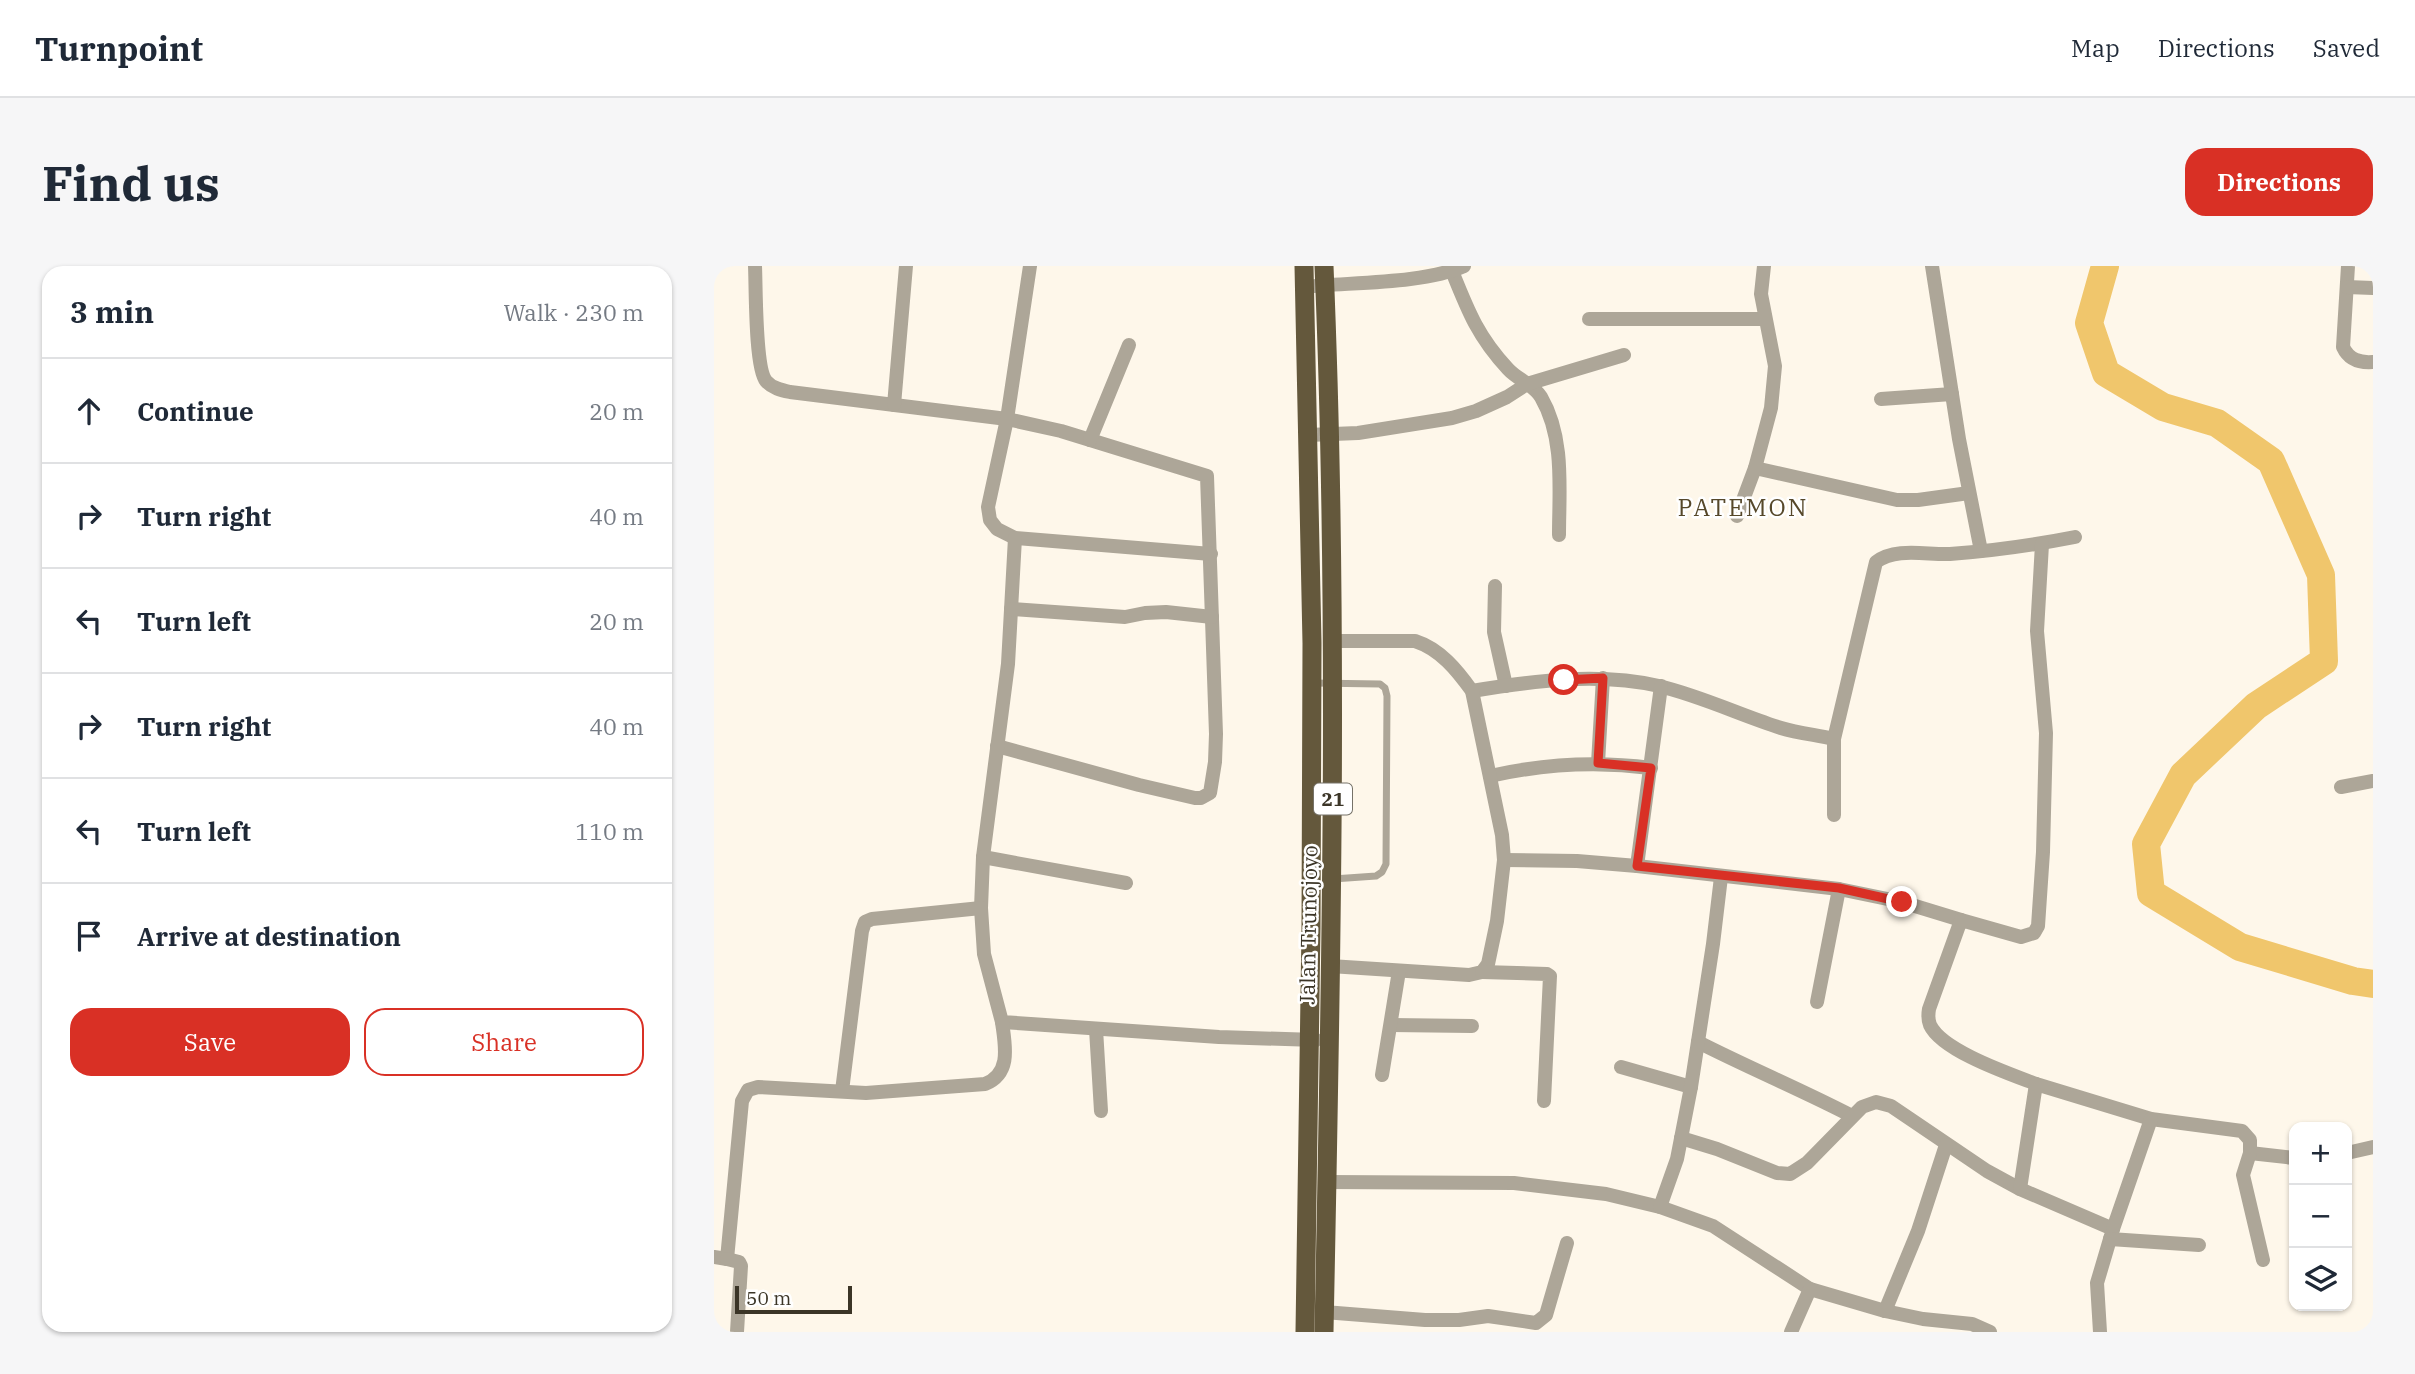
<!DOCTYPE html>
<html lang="en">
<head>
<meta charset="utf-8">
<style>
  :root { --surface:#fff; --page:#f6f6f7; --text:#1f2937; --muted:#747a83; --line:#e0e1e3; --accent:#d93025 }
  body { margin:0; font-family:"IBM Plex Serif",serif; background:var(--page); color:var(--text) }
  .controls { position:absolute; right:21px; bottom:21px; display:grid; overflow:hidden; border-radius:14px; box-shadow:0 2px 5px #0004 }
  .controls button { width:63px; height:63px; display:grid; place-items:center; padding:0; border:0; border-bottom:2px solid var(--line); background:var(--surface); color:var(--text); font:35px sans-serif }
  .scale { position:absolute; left:21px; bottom:18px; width:117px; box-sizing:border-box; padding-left:7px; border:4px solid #3b3527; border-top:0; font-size:19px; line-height:24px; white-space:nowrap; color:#3b3527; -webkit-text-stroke:5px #fff; paint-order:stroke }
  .stop { position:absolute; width:21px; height:21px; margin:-16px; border:5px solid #d93025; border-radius:50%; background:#fff }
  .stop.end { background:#d93025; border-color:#fff; box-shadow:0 2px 7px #0008 }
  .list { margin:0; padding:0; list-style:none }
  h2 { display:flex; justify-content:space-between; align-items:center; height:91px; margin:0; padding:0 28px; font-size:30px }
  h2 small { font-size:23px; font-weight:400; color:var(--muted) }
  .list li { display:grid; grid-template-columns:46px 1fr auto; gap:21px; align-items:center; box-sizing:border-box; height:105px; padding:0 28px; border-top:2px solid var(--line) }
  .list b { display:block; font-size:26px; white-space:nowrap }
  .list em { font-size:23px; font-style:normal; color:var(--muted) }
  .actions { display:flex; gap:14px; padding:21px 28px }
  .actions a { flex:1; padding:16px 0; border:2px solid var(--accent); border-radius:21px; text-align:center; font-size:24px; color:var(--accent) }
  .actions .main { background:var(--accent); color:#fff }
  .icon { flex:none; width:38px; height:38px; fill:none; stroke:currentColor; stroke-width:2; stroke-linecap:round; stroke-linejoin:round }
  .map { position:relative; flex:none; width:1659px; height:1066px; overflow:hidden; border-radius:21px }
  header { display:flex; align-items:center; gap:42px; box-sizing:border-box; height:98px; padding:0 35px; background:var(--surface); border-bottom:2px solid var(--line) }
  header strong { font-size:33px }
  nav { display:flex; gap:38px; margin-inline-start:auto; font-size:24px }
  .intro { display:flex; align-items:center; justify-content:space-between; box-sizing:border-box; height:168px; padding:0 42px }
  h1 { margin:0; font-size:49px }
  .button { padding:18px 32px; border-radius:21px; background:var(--accent); color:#fff; font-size:24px; font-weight:700 }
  main { display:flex; gap:42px; padding:0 42px }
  aside { flex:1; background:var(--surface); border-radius:21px; box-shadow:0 2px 5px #0004 }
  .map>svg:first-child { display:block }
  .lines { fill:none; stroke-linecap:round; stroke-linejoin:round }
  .river { stroke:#f0c66c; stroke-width:28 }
  .service { stroke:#ada698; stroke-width:7 }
  .minor { stroke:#ada698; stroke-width:14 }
  .trunk { stroke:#64583c; stroke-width:19 }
  .route { stroke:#d93025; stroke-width:9 }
  .labels { text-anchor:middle; stroke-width:5; stroke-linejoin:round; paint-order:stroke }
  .shield { fill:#fff; stroke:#767268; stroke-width:2 }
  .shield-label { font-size:19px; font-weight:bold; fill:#3b3527 }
  .street-label { font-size:21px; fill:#3b3527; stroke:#fff }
  .quarter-label { font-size:24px; letter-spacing:2px; fill:#56482a; stroke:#fff }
</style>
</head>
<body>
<header>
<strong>Turnpoint</strong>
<nav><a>Map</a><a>Directions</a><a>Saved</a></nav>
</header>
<div class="intro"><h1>Find us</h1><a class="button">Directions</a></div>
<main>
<aside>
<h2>3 min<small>Walk · 230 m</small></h2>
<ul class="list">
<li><svg class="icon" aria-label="ahead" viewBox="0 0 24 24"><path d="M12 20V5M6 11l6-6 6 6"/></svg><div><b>Continue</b></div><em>20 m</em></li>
<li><svg class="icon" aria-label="right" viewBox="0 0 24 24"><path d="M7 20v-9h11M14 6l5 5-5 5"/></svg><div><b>Turn right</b></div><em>40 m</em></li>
<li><svg class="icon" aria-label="left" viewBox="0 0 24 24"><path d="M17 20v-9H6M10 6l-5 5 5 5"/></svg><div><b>Turn left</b></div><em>20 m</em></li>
<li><svg class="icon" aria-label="right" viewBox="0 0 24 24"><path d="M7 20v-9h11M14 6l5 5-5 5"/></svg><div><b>Turn right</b></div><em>40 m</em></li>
<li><svg class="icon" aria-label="left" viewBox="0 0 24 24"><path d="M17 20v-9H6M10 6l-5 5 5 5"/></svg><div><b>Turn left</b></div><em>110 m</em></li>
<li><svg class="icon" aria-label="arrive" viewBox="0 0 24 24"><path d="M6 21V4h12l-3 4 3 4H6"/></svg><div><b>Arrive at destination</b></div></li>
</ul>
<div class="actions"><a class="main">Save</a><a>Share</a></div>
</aside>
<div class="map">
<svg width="1659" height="1066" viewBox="0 0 1659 1066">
  <rect width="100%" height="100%" fill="#fef7ea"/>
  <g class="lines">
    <polyline class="river" points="1391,0 1375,57 1392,107 1449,141 1503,157 1557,195 1607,309 1610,395 1542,440 1469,509 1432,578 1437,627 1526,681 1639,715 1659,718"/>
    <polyline class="service" points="599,417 666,418 671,422 673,430 672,598 668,606 662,610 619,613"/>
    <g class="minor">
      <path d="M41 0C42 21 41 102 52 115 58 122 67 124 76 126L293 153 347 165 493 210 502 468 501 496 496 527 487 532H481L425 519 283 480"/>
      <polyline points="316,0 293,153 274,241 276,254 283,263 301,272 497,288"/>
      <polyline points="1218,0 1245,173 1267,285"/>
      <path d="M1634 0 1629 81C1635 94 1646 97 1659 96"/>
      <path d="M738 5C754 45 764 71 794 103 804 114 819 118 827 131 851 172 845 224 845 269"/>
      <path d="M590 21C637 16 709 18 750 0"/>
      <polyline points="1633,21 1659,22"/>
      <polyline points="875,53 1051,53"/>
      <polyline points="1167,133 1238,128"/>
      <polyline points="180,139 192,0"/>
      <polyline points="594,169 644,167 738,152 762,145 793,131 813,118 910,89"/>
      <polyline points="376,174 415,79"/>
      <polyline points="1041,202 1183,234 1204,234 1255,227"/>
      <polyline points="1023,250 1041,202 1057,142 1061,100 1047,28 1050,0"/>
      <polyline points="301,272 294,398 269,591 267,642 270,688 288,756 505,771 602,774"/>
      <polyline points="781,320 780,366 792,420"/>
      <polyline points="297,343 411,351 431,347 452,346 498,351"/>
      <path d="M758 425C819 415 883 406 945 420 987 430 1026 449 1067 462 1084 467 1102 469 1120 473"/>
      <polyline points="884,497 889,412"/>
      <path d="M776 510C829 498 882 495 937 502"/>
      <polyline points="1627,521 1659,515"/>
      <path d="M1120 549V473L1162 296C1182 281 1212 289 1236 288 1278 285 1320 279 1361 271"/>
      <polyline points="269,591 412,617"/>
      <polyline points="790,594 863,595 923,600 1125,623 1188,636 1247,654"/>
      <polyline points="923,600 947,420"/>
      <path d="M616 700 755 709 768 706 774 698 783 655 790 594 788 569 758 425C743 404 726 383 701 375H619"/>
      <polyline points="768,706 833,708 836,710 830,835"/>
      <polyline points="1103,736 1125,623"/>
      <polyline points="677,759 758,760"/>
      <polyline points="382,763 387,845"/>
      <path d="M984 776C1035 802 1088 824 1138 850"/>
      <polyline points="907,801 977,821"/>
      <polyline points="668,809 685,705"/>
      <path d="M1322 818C1296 808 1228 785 1216 759 1214 754 1214 749 1215 743L1247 654 1307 671 1320 667 1324 660 1329 586 1332 467 1323 365 1328 278"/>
      <polyline points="128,825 148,665 151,656 158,653 267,642"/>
      <polyline points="967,872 1003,883 1063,907 1076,908 1093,897 1148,841 1162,836 1177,840 1273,905 1306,923 1399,963 1383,1017 1386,1066"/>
      <polyline points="1536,887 1580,892"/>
      <polyline points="1633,887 1659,881"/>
      <polyline points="613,916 800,917 892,928 946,941 999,960 1096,1023 1171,1045 1209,1053 1258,1058 1276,1066"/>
      <polyline points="1306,923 1322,818 1437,853 1528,865 1536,874 1536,887 1529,909 1549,994"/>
      <polyline points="946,941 963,893 977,821 999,678 1007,611"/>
      <polyline points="1399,963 1437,853"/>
      <polyline points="1396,973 1485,979"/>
      <path d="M0 991 13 993 28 835 34 824 44 821 152 827 271 818C298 807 291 779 288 756"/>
      <polyline points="13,993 25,996 27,1000 23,1066"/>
      <polyline points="1171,1045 1204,965 1232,879"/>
      <polyline points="610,1046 711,1054 745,1054 774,1050 822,1057 832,1049 853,977"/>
      <polyline points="1077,1066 1096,1023"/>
    </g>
    <g class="trunk">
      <polyline points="590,0 598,377 597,662 591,1066"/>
      <path d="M610 1066C617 711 625 355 610 0"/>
    </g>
  </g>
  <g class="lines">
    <polyline class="route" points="850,414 889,412 884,497 937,502 923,600 1125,622 1188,636"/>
  </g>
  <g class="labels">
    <rect class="shield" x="600" y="517.5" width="38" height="31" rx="5"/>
    <g class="shield-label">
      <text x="619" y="540">21</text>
    </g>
    <g class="street-label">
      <text transform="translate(595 659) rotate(-89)" y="7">Jalan Trunojoyo</text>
    </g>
    <g class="quarter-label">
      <text x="1029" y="250">PATEMON</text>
    </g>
  </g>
</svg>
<div class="controls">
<button>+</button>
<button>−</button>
<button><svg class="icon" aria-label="layers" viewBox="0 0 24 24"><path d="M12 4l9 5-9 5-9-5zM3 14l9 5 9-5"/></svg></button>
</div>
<div class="scale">50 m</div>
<div class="stop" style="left:850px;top:414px"></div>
<div class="stop end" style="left:1188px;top:636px"></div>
</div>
</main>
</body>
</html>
